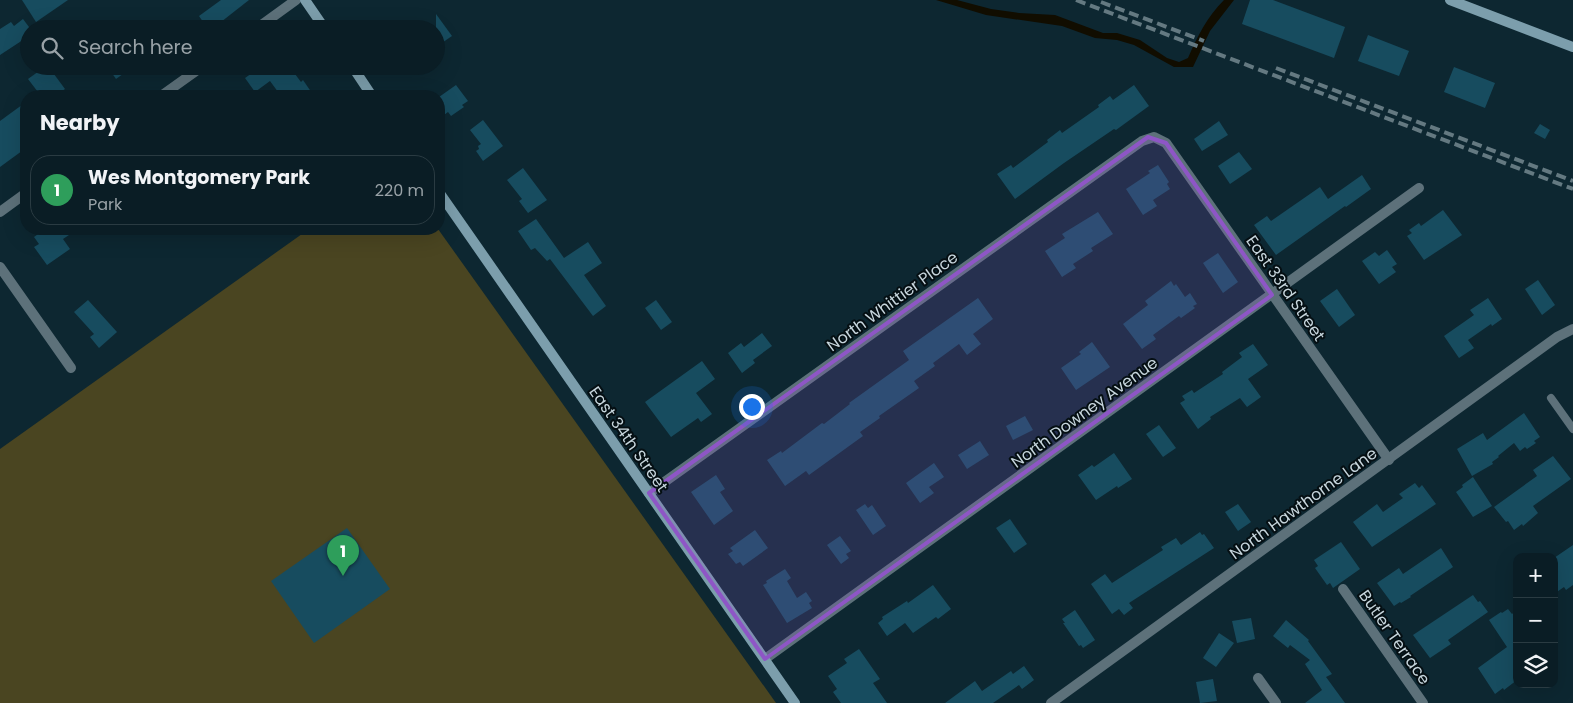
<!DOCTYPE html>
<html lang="en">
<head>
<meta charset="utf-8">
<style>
  :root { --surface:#0a1d25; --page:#13262d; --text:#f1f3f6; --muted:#99a2a7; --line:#2a3b42; --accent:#ea580c }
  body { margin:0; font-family:Poppins,sans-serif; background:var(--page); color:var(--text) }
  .controls { position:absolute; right:15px; bottom:15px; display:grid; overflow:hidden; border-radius:10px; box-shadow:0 5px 20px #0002 }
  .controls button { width:45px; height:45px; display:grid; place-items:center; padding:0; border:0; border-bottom:1px solid var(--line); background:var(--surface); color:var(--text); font:25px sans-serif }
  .you { position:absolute; left:751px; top:406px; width:18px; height:18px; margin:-12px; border:4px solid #fff; border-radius:50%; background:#1a73e8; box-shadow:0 0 0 8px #1a73e833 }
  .badge { display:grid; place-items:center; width:32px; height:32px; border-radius:50%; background:var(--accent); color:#fff; font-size:16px; font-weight:700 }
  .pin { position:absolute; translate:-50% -41px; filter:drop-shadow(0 1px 2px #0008) }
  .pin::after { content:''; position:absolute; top:26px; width:18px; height:15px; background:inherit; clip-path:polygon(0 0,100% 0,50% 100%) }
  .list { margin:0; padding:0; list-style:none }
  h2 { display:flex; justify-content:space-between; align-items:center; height:65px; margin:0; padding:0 20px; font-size:21px }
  h2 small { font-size:16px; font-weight:400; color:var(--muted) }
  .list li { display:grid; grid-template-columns:32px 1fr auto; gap:15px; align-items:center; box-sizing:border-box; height:70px; margin:0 10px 10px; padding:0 10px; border:1px solid var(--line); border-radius:20px }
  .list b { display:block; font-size:19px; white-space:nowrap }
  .list p { margin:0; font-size:16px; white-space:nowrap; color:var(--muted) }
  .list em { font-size:16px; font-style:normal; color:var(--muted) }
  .icon { flex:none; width:28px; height:28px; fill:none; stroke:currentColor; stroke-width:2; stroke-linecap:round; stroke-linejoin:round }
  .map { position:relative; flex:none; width:1573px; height:703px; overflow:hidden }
  .search { position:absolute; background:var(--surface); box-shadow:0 5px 20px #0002; left:20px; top:20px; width:425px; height:55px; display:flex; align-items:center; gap:12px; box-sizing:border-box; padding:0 18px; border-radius:28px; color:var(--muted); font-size:19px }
  .panel { position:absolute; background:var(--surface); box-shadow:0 5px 20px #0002; left:20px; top:90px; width:425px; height:145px; border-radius:20px }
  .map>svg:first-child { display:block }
  .green { fill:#4a4521 }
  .water { fill:#110d00 }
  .building { fill:#174c5f }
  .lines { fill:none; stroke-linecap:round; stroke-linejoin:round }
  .service { stroke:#5d717a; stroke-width:8 }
  .minor { stroke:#5d717a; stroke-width:10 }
  .secondary { stroke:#7c9eac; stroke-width:10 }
  .rail { stroke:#647981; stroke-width:4; stroke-dasharray:10 5; stroke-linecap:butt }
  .marked { fill:#8e56c6; fill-opacity:0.2; stroke:#8e56c6; stroke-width:4; stroke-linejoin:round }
  .labels { text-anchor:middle; stroke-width:4; stroke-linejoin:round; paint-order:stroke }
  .street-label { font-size:16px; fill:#c7d6dd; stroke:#050f13 }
</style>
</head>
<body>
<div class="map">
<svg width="1573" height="703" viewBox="0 0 1573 703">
  <rect width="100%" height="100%" fill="#0d2731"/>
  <polygon class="green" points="309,229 438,229 776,703 0,703 0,449"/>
  <path class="water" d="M936 0H957L991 9 1019 13 1055 15 1103 33H1117L1140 40 1167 58 1179 62 1188 58C1197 37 1207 17 1224 0H1234L1210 31 1193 67H1174L1134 45 1117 40 1095 38 1062 26 986 15Z"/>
  <g class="building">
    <polygon points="22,0 68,0 36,22"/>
    <polygon points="221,0 249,0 212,29 208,29 199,16"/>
    <polygon points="1250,0 1273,0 1345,27 1334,58 1242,24"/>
    <polygon points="436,14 452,36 436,47"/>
    <polygon points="23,19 29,27 29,36 0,55 0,29 11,22 14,26"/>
    <polygon points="1368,35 1409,51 1399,76 1358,61"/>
    <polygon points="46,66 48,66 65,89 55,96 41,96 28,79"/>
    <polygon points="107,66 134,66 116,79"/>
    <polygon points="262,66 289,66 301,82 303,80 314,96 281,96 270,81 255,92 245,78"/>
    <polygon points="1454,67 1495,83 1485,108 1444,92"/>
    <polygon points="456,85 468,101 462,105 464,107 451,116 448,112 444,115 439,107 439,97"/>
    <polygon points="1134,85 1149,106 1116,130 1114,129 1064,163 1015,199 997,174 1011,165 1013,168 1048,142 1047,140 1060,130 1062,133 1099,107 1098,105 1110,96 1113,100"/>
    <polygon points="26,102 26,148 0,167 0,121"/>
    <polygon points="483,120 503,146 483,161 476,151 479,149 478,146 481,144 470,130"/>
    <polygon points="1219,121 1228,135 1202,151 1194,139"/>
    <polygon points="1540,124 1550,130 1545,139 1534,133"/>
    <polygon points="1239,152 1252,169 1230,184 1218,166"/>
    <polygon points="1158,165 1169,182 1167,184 1170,189 1153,200 1157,206 1143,215 1126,189 1150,173 1148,171"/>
    <polygon points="523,168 547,200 528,213 519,201 522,199 507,180"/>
    <polygon points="1362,175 1371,189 1346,207 1345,206 1276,255 1254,225 1267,216 1271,221 1320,187 1328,199"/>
    <polygon points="1443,210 1462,235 1424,260 1407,236 1412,233 1409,230 1419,223 1421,226"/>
    <polygon points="1098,212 1113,234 1091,248 1093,251 1073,264 1076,268 1062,277 1045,251 1065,238 1062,234"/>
    <polygon points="536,219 564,258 588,242 602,263 584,275 606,306 593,316 550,259 547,261 535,248 531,250 518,231"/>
    <polygon points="45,229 78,229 63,239 70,249 47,265 34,247 39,244 34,237"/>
    <polygon points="1387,250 1397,264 1392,267 1396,272 1379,284 1362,261 1375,252 1379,256"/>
    <polygon points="1218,253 1238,282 1223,293 1203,263"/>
    <polygon points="1538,280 1555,305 1542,315 1525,289"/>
    <polygon points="1171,281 1174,286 1176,284 1185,297 1190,293 1197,304 1193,306 1195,308 1181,318 1179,316 1153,335 1156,339 1142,349 1123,324 1148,305 1145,301"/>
    <polygon points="1337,289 1355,315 1339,327 1320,301"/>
    <polygon points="978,298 993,319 973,334 981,344 967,355 959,344 933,363 935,366 914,381 919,388 879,416 880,418 860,432 863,436 809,475 806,471 785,486 767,460 781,451 782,453 822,423 824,424 850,404 849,403 909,360 903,351"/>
    <polygon points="1488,298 1502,319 1492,326 1491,324 1468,340 1474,348 1459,358 1444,336 1474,315 1470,310"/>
    <polygon points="88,300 117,332 99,348 90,337 94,334 74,312"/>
    <polygon points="656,300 672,322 661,330 645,308"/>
    <polygon points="762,333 772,346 753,360 755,363 742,373 728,353 741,343 744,347"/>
    <polygon points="1092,342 1110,367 1076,390 1061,368 1081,354 1079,352"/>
    <polygon points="1253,344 1268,365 1248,379 1261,397 1247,407 1240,398 1210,417 1211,419 1198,429 1180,403 1185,400 1182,396 1192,390 1194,393 1223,374 1222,372 1242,357 1239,353"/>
    <polygon points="702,361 715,379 696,393 712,414 701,422 698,418 671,437 645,402"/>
    <polygon points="1524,413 1540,437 1534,441 1536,443 1527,449 1525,447 1520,451 1514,443 1498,456 1499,457 1492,462 1493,464 1472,476 1457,449 1483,433 1487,440"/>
    <polygon points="1025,416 1033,430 1013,440 1006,426"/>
    <polygon points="1159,425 1176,448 1163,457 1146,434"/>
    <polygon points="980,441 989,455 967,469 958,455"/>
    <polygon points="1114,453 1132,479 1118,488 1117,486 1096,500 1078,475 1092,465 1094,467"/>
    <polygon points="1553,456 1571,479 1533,506 1538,513 1523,526 1522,524 1514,530 1508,521 1506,522 1494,507 1537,476 1533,470"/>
    <polygon points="934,463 944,477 929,487 934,493 920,503 906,483"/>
    <polygon points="716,475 725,489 720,492 733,511 714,525 691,492"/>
    <polygon points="1473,477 1492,506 1473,517 1456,492 1463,487 1462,485"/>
    <polygon points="1415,483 1419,488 1422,485 1436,504 1372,547 1353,522 1377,504 1383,512 1403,498 1399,494"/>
    <polygon points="865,504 868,508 872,505 886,526 873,535 856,510"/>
    <polygon points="1238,504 1251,522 1238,531 1225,512"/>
    <polygon points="1010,519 1027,544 1014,553 996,528"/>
    <polygon points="347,528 390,589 314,643 271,581"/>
    <polygon points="755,530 768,548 743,566 740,562 736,564 728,554 733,551 730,548"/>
    <polygon points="1200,532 1202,535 1204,534 1214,548 1129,603 1133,608 1124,615 1119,609 1112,614 1091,584 1105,574 1112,583 1163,550 1161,547 1176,538 1181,545"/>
    <polygon points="840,536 851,551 846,554 849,558 841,564 827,545"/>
    <polygon points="1341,542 1360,569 1333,588 1330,583 1327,585 1315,568 1318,566 1314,560"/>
    <polygon points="1573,545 1573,585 1566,590 1564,587 1554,594 1554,558"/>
    <polygon points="1441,548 1453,567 1410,596 1411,597 1401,603 1400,602 1394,606 1377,583 1399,568 1403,574"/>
    <polygon points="785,569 791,578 787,581 797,598 806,592 812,601 809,603 812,608 787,623 763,585 767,583 766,581"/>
    <polygon points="933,585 951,609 938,619 936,617 913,633 905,623 887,636 878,623 883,619 882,617 907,601 908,603"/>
    <polygon points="1473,595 1478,602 1480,601 1488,612 1448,640 1451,644 1430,658 1413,635"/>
    <polygon points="1508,609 1512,614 1517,610 1517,680 1504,690 1503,688 1495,694 1478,668 1507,647 1489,620 1501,612 1502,613"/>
    <polygon points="1075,610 1095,640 1083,648 1081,645 1079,646 1063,623 1065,623 1062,619"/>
    <polygon points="1251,618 1255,639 1237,643 1232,621"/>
    <polygon points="1286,620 1309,640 1308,641 1332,674 1326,677 1345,703 1305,703 1322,690 1305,664 1310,660 1290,645 1288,648 1273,636"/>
    <polygon points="1219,633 1234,643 1216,667 1203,658"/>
    <polygon points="859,649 880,679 873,683 887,703 841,703 833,692 837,689 828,676 847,663 844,659"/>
    <polygon points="1024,666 1034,680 1022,689 1019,685 993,703 945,703 975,681 982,691 1011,671 1013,674"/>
    <polygon points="1213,679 1217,701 1200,703 1196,682"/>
  </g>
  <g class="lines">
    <polyline class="service" points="1551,398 1573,429"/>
    <g class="minor">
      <polyline points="256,29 296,0"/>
      <polyline points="161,96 203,66"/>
      <polyline points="0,212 26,193"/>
      <polyline points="0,267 71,368"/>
      <polyline points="649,493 1142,141 1154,137 1166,143 1389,460"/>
      <polyline points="1343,589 1423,703"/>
      <polyline points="765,659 1419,188"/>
      <polyline points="1258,678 1276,703"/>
      <polyline points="1051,703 1557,337 1573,329"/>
    </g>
    <g class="secondary">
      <polyline points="305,0 325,29"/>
      <polyline points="1450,0 1573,47"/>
      <polyline points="352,66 372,96"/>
      <polyline points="439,192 795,703"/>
    </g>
    <g class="rail">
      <polyline points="1076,0 1573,189"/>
      <polyline points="1101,2 1204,41"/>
      <polyline points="1276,68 1573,181"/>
    </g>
  </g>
  <path class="marked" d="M1148 137 1166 143 1272 295 765 659 649 493Z"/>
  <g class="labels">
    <g class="street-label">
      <text transform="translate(1286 288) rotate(55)" y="6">East 33rd Street</text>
      <text transform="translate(892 301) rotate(-36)" y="6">North Whittier Place</text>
      <text transform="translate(1084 412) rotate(-36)" y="6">North Downey Avenue</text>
      <text transform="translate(629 439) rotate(55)" y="6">East 34th Street</text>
      <text transform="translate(1303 503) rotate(-36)" y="6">North Hawthorne Lane</text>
      <text transform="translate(1395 637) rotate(55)" y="6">Butler Terrace</text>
    </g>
  </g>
</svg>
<div class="controls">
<button>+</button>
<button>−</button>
<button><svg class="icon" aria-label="layers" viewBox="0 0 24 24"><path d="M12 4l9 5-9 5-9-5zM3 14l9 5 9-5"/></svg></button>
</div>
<div class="you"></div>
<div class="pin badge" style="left:343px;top:576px;background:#2e9e5b">1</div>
<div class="search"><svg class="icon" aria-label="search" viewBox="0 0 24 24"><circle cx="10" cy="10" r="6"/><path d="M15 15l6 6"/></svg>Search here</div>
<section class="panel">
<h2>Nearby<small></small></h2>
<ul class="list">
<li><span class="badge" style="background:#2e9e5b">1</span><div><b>Wes Montgomery Park</b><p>Park</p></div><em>220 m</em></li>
</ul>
</section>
</div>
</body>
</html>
